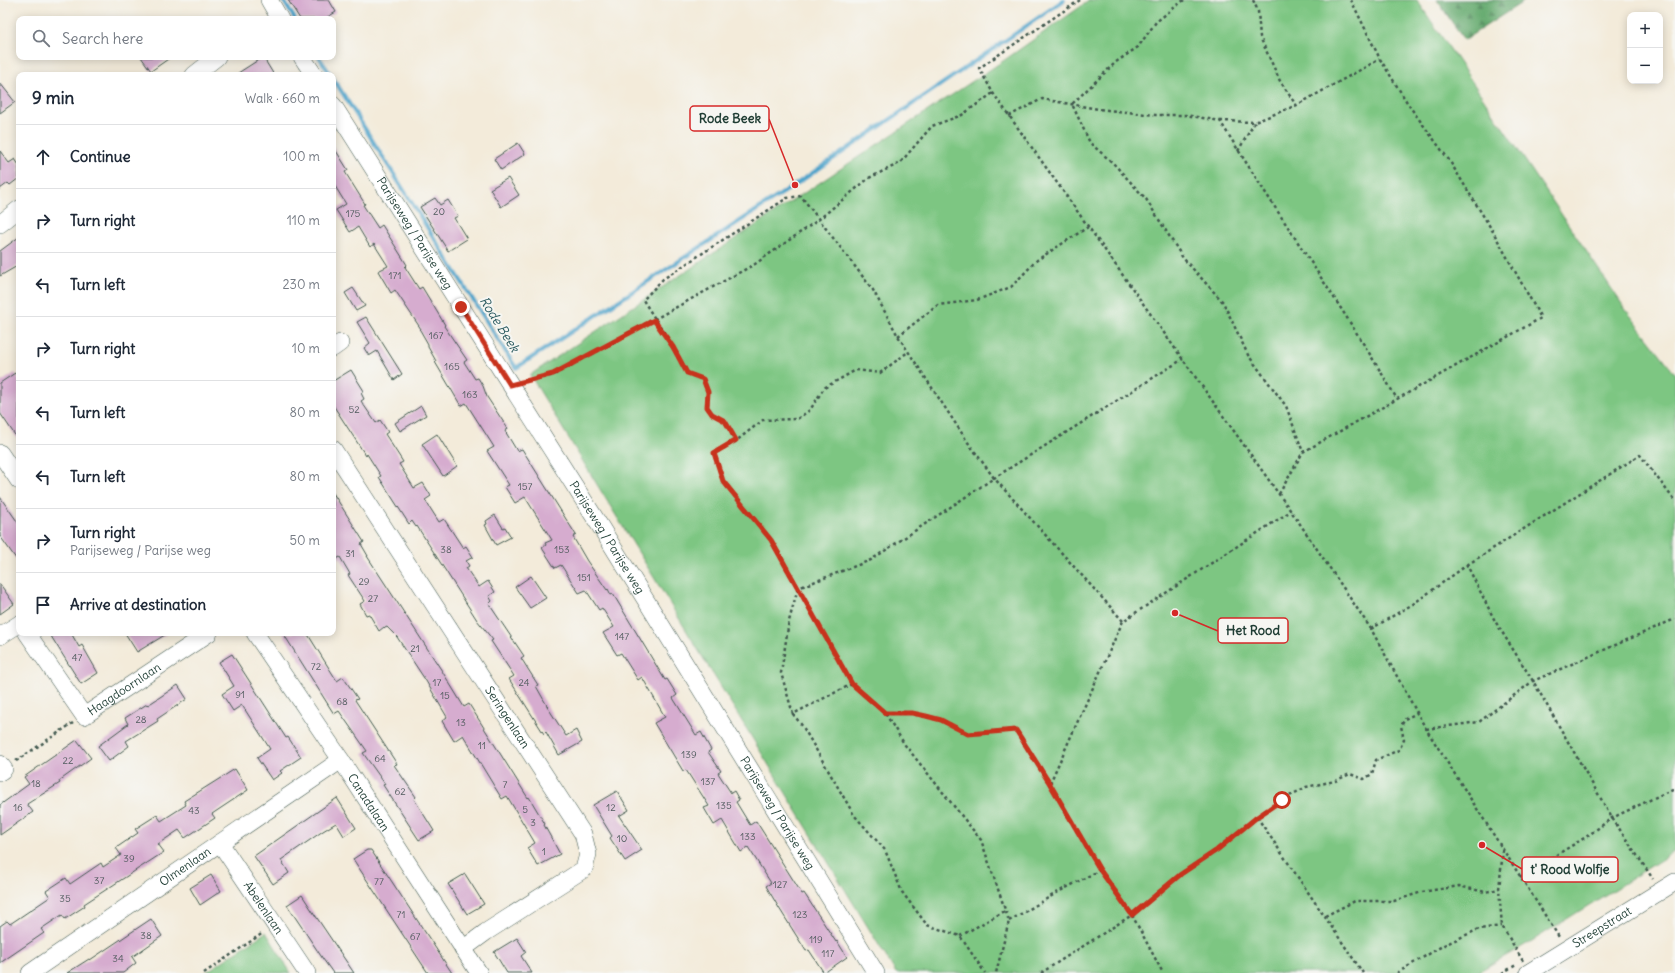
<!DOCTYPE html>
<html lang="en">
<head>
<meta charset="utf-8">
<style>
  :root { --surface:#fff; --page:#f2f2f3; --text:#1f2937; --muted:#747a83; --line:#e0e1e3 }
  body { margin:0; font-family:Delius,sans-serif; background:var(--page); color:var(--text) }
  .controls { position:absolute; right:12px; top:12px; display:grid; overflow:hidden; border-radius:8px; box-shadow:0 2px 10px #0003 }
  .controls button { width:36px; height:36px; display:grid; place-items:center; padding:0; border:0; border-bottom:1px solid var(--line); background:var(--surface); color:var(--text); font:20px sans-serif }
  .stop { position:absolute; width:12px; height:12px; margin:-9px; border:3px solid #c8321e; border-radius:50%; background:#fff }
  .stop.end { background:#c8321e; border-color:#fff; box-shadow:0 1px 4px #0008 }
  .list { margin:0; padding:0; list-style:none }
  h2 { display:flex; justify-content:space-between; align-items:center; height:52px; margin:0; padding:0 16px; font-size:17px }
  h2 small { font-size:13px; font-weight:400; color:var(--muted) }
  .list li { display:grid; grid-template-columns:26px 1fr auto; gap:12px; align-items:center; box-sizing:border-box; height:64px; padding:0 16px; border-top:1px solid var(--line) }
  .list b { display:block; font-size:15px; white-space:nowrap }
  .list p { margin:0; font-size:13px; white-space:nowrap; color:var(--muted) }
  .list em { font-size:13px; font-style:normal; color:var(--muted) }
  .icon { flex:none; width:22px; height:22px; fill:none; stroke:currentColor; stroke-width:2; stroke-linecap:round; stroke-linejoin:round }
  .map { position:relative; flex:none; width:1675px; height:973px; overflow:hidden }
  .search { position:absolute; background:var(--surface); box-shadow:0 2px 10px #0003; left:16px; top:16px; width:320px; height:44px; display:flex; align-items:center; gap:10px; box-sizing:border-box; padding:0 14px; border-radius:8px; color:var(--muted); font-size:15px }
  .panel { position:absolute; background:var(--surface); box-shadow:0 2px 10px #0003; left:16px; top:72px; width:320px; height:564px; border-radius:8px }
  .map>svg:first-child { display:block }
  .forest { fill:url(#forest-firs); stroke:#427452 }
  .green { fill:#7dc682; stroke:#4e825b }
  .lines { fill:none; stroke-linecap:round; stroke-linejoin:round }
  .stream { stroke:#4fa4cb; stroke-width:4 }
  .building { fill:#d6accf }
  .minor-casing { stroke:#3f574d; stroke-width:18 }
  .path { stroke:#3f574d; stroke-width:2.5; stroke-dasharray:3 3; stroke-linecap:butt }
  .minor { stroke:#fff; stroke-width:17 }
  .route { stroke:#c8321e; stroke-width:5 }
  .labels { text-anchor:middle; stroke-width:4; stroke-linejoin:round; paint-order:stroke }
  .number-label { font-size:10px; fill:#4d595b }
  .street-label { font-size:12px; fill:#1f3d34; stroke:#f6f6f2 }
  .water-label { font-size:13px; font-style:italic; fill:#2d5c61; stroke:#f6f6f2 }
  .leader { fill:none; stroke:#d62828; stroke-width:1.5 }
  .callout-dot { fill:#d62828; stroke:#f6f6f2; stroke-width:1.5 }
  .callout { fill:#f6f6f2; stroke:#d62828; stroke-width:1.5 }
  .callout-label { font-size:13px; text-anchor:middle; font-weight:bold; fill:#1f3d34 }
</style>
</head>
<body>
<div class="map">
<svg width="1675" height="973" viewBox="0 0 1675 973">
  <defs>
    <pattern id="forest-firs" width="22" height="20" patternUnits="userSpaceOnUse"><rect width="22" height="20" fill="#66ab70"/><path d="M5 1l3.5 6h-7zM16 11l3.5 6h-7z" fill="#538c5d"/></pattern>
  </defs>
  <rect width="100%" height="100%" fill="#f6f6f2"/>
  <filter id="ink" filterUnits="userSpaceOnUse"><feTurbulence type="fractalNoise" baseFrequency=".025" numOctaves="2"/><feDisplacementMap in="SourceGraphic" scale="8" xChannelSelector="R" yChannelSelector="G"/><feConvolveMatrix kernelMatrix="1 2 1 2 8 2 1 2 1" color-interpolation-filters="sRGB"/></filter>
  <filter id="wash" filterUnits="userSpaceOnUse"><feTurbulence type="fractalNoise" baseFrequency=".012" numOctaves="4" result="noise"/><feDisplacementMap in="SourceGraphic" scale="16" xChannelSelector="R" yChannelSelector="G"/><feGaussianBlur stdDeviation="0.9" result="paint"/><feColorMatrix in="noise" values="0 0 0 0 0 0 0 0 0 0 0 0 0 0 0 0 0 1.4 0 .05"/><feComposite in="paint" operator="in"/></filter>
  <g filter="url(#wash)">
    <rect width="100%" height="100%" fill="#f3ebda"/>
    <polygon class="forest" points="1437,0 1526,0 1464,40"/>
    <g class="green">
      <polygon points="1090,0 1417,0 1626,310 1675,373 1675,851 1532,941 1476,973 896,973 530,375 1003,61"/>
      <polygon points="266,932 291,973 205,973"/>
    </g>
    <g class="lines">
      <g class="stream">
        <polyline points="283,0 295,19"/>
        <polyline points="319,57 331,75"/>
        <polyline points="333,78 516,368 795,185 1064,0"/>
      </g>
    </g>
    <g id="blocks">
      <g class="building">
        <polygon points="288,0 329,0 336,12 324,19 300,19"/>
        <polygon points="141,57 171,57 151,71"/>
        <polygon points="263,57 274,75 235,75"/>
        <polygon points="0,83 15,102 0,113"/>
        <polygon points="518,143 525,154 501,170 494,159"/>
        <polygon points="333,146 348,170 345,172 365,204 363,205 378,228 382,225 407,265 405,267 419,289 422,287 445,325 444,326 467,360 464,362 475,379 478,378 483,386 487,397 508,429 505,431 517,451 522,449 576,535 573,537 587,561 607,590 608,589 611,595 613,594 665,680 667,679 677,695 673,698 696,735 701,732 711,750 708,752 721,771 718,773 731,793 734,791 739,800 736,802 750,825 756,821 802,894 804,893 836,942 837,941 847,957 824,973 809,950 806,951 779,908 766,886 771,883 748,847 741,852 722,820 714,825 704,808 709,806 686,770 683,771 654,723 665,717 642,677 638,680 621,653 617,655 603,633 614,627 602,608 599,610 586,590 579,593 561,565 555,568 542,548 546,545 545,543 552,540 525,497 515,503 505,487 509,485 487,451 494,447 466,403 461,406 435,362 436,361 428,347 428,344 420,330 421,329 395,290 391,293 378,271 388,266 374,244 370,247 358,227 350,232 336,210 346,204 333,183"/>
        <polygon points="0,151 9,163 15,159 19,165 19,178 10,185 8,183 0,189"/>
        <polygon points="508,178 519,195 501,207 490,189"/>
        <polygon points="435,198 440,205 448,200 458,216 454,218 467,239 448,251 420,207"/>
        <polygon points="19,237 19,265 0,276 0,251"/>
        <polygon points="353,288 365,306 356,311 345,293"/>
        <polygon points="366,317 402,374 394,380 377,351 369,356 364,348 370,343 357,322"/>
        <polygon points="351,370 364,391 361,393 364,399 361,401 376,423 380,420 388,432 385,434 403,462 399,464 414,488 423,483 431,496 425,500 439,522 444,519 463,548 466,546 473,557 466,561 469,566 466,568 479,587 488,581 495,592 489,596 492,601 489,604 524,656 521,658 538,685 536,686 550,711 566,736 576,730 582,742 559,755 546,732 544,734 509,679 514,676 491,641 493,640 477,620 417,526 416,527 412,521 409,524 379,477 381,476 367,454 366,456 333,405 333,381"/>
        <polygon points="15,373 19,379 19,441 0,413 0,383"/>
        <polygon points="421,406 426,415 400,431 395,423"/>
        <polygon points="437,434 457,466 443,476 422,444"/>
        <polygon points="333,493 364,542 361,544 368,556 367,556 442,671 464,707 469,704 528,798 529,797 545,824 544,825 560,854 538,866 527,848 535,843 507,796 502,799 463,735 454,741 442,721 447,717 426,681 397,637 387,627 385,628 384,627 379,631 369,614 366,615 360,604 365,601 348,575 350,574 340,557 333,561"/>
        <polygon points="0,497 19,524 19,563 0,536"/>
        <polygon points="495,515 503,528 505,527 511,537 496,545 485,525 487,524 486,521"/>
        <polygon points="531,576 546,598 530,608 515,587"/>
        <polygon points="0,584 14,604 0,614"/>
        <polygon points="49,633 71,633 79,647 82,645 98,673 81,684"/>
        <polygon points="125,633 168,633 137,652"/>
        <polygon points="283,633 307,633 337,681 343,677 358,699 355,700 397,764 394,765 416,797 414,799 434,831 419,840 383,785 385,784 363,753 367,751 339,711 334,714"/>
        <polygon points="232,654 286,738 288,737 301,757 280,771 282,773 272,780 257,758 270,749 242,705 233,711 222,694 234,686 219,662"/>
        <polygon points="178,685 187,699 157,719 158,721 126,741 129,746 109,761 98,746 128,724 125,718 147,704 148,705"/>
        <polygon points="77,740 91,758 59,781 60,783 27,804 33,812 0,835 0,805 29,784 24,777"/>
        <polygon points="235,769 248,790 212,814 215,818 185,838 179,830 158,844 164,852 84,904 85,906 65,919 62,915 41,929 44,933 0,963 0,926 7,921 10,924 50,897 46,891 66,878 70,884 101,863 103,867 121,855 116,848 138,833 135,829 157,815 161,821 186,805 184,801"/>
        <polygon points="617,791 629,810 619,816 642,850 625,861 610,838 612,836 593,805"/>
        <polygon points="337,798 356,828 344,836 336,823 323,831 281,860 289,873 273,884 254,856"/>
        <polygon points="367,850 371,850 452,973 428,973 353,859"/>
        <polygon points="465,874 484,904 467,914 448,884"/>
        <polygon points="211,875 221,891 200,905 190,888"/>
        <polygon points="302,895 315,915 354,973 333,973 323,959 287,905"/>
        <polygon points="151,919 162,936 132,957 136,963 123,973 67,973 89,959 90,960"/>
        <polygon points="517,938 526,952 521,956 532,973 507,973 494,952"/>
      </g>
    </g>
  </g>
  <g filter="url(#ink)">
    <use href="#blocks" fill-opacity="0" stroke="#3f574d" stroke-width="1"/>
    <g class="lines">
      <g class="minor-casing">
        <g id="minor">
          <polyline points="269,0 280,19"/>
          <polyline points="302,57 314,75"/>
          <polyline points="194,75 217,57"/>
          <path id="s1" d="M333 105 600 526 876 973"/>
          <polyline points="0,224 19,209"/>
          <polyline points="333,348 340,343"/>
          <path id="s2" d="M333 449 583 834 588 854 584 869 486 932 463 949"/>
          <polyline points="0,453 19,481"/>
          <path id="s3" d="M27 633 84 716 209 633"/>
          <path id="s4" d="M255 633 341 760 479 973"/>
          <polyline points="0,636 19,624"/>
          <polyline points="0,764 4,769 0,772"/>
          <path id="s5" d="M220 843 307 973"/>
          <path id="s6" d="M30 973 341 760"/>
          <path id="s7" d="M1528 973 1675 882"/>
        </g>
      </g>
      <g class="path">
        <polyline points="1080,0 979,68 993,93 1298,521 1371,629 1426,729 1559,937"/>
        <polyline points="1184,0 1156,22 1138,47 1116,62 1072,104 1090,143 1113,163 1146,199 1183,258 1223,302 1248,355 1286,406 1303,452"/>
        <polyline points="1253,0 1258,11 1260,37 1280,81 1296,105"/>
        <path d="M1009 116 1042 99 1098 109 1155 115H1185L1220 121C1278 215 1341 304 1397 399"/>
        <polyline points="1220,121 1255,122 1297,105 1380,59"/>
        <polyline points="1238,151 1255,122"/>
        <polyline points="898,336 938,305 977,300 1011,287 1037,260 1088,227"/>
        <polyline points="525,381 553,375 755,264 818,220 869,178 900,163 932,126 962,115 993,93"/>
        <polyline points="736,441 725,421 712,414 707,407 708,392 703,379 687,373 673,347 643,300 663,279 787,198 801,196 873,290 898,336 967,441 994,478 871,560 798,588 852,684 885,713 905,745 981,840 1009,921 996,973"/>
        <polyline points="1279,494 1303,452 1541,318 1492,230 1449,160 1410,107 1380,59 1351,0"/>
        <polyline points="1467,565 1640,455 1675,501"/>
        <polyline points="1123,621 994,478 1183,359"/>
        <polyline points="1371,629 1413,604 1467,565 1495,621 1533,681 1612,818 1653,879"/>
        <polyline points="852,684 793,714 803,727 854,815 885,850 902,892 927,925 960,936 985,973"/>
        <polyline points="885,713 911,713 926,716 941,720 968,734 1016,730 1050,784 1100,870 1132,915 1163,973"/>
        <polyline points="793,714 781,673 789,621 798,588 771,540 723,481 714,453 736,441 763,420 797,419 810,410 824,388 856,370 880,373 908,352"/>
        <polyline points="1426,729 1479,722 1533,681 1675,619"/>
        <polyline points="16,761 73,723"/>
        <polyline points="1050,783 1123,621 1291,511"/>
        <polyline points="1257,817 1363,973"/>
        <polyline points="1503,850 1499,889 1502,926 1523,961"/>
        <polyline points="1520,877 1586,837 1612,818 1675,788"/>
        <polyline points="1325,916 1355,901 1394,901 1422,892 1459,886 1485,892 1499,889"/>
        <polyline points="1009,921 1060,891 1100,870"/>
        <polyline points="960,936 1005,911"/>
        <polyline points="204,973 263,933"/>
        <polyline points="1041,973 1132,915 1181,874 1217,850 1257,817 1282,800 1306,787 1335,781 1350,774 1364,779 1372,774 1376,760 1399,750 1404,740 1401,726 1405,719 1417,713"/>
        <polyline points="1397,973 1444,945 1479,929 1502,926"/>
        <polyline points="1502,973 1516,965"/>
      </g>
      <use href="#minor" class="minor"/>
    </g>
  </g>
  <g class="lines" filter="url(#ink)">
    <polyline class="route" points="461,307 510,385 553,374 654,320 673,347 687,373 703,379 708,392 707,407 712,414 725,421 736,440 714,453 723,481 771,540 852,684 885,713 912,713 926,716 941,720 968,734 1016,730 1050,784 1100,870 1132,915 1181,874 1217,850 1257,817 1282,800"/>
  </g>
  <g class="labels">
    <g class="number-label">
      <text x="439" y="215">20</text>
      <text x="353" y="217">175</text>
      <text x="395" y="279">171</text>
      <text x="436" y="339">167</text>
      <text x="452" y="370">165</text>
      <text x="470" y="398">163</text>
      <text x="354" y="413">52</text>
      <text x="525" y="490">157</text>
      <text x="446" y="553">38</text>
      <text x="562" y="553">153</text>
      <text x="350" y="557">31</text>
      <text x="584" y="581">151</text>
      <text x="364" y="585">29</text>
      <text x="373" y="602">27</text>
      <text x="622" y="640">147</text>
      <text x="415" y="652">21</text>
      <text x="77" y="661">47</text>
      <text x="316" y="670">72</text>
      <text x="437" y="686">17</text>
      <text x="524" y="686">24</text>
      <text x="240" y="698">91</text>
      <text x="445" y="699">15</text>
      <text x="342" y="705">68</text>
      <text x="141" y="723">28</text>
      <text x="461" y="726">13</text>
      <text x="482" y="749">11</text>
      <text x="689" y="758">139</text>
      <text x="380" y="762">64</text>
      <text x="68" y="764">22</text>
      <text x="708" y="785">137</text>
      <text x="36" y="787">18</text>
      <text x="505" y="788">7</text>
      <text x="400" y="795">62</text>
      <text x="724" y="809">135</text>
      <text x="18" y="811">16</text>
      <text x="611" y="811">12</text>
      <text x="525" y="813">5</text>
      <text x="194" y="814">43</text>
      <text x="533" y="826">3</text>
      <text x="748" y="840">133</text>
      <text x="622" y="842">10</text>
      <text x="544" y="855">1</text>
      <text x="129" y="862">39</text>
      <text x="99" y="884">37</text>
      <text x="379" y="885">77</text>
      <text x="780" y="888">127</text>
      <text x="65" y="902">35</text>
      <text x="401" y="918">71</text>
      <text x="800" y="918">123</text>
      <text x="146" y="939">38</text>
      <text x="415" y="940">67</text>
      <text x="816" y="943">119</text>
      <text x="828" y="957">117</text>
      <text x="118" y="962">34</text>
    </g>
    <g class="street-label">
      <text dy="4" stroke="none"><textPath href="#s1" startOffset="152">Parijseweg / Parijse weg</textPath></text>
      <text dy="4" stroke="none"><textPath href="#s1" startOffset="512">Parijseweg / Parijse weg</textPath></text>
      <text dy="4" stroke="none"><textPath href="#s3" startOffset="149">Haagdoornlaan</textPath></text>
      <text dy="4" stroke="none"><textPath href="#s2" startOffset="320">Seringenlaan</textPath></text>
      <text dy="4" stroke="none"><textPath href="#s4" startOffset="204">Canadalaan</textPath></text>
      <text dy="4" stroke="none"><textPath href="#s1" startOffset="836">Parijseweg / Parijse weg</textPath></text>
      <text dy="4" stroke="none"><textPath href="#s6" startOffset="188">Olmenlaan</textPath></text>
      <text dy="4" stroke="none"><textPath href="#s5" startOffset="78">Abelenlaan</textPath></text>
      <text dy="4" stroke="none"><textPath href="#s7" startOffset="87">Streepstraat</textPath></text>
    </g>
    <g class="water-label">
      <text transform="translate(500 324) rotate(58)" y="5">Rode Beek</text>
    </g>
  </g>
  <path class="leader" d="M795 185L769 119M1175 613L1218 631M1482 845L1522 869"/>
  <g class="callout-dot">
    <circle cx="795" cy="185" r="4"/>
    <circle cx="1175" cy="613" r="4"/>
    <circle cx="1482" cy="845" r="4"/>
  </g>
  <g class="callout">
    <rect x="690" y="106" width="79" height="25" rx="4"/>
    <rect x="1218" y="618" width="70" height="25" rx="4"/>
    <rect x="1522" y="857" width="96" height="25" rx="4"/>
  </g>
  <g class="callout-label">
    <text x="730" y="123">Rode Beek</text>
    <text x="1253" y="635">Het Rood</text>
    <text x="1570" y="874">t' Rood Wolfje</text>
  </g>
</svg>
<div class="controls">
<button>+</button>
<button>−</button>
</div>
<div class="stop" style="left:1282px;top:800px"></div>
<div class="stop end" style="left:461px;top:307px"></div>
<div class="search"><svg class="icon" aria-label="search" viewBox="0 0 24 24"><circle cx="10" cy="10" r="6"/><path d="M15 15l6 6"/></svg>Search here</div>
<section class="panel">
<h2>9 min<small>Walk · 660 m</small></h2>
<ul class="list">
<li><svg class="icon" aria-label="ahead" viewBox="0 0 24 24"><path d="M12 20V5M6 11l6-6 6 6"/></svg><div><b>Continue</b></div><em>100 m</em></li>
<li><svg class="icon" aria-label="right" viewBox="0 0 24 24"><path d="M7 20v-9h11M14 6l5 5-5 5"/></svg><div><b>Turn right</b></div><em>110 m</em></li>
<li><svg class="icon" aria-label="left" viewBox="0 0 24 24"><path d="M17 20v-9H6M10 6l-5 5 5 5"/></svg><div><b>Turn left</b></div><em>230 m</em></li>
<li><svg class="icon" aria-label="right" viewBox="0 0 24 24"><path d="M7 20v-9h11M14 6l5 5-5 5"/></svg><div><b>Turn right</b></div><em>10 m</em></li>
<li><svg class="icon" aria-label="left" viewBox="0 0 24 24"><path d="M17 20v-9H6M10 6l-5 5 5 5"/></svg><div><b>Turn left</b></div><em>80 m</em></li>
<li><svg class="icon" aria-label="left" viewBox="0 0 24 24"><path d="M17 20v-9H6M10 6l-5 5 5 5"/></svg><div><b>Turn left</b></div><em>80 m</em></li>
<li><svg class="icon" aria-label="right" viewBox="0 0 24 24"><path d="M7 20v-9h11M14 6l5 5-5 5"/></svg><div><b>Turn right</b><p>Parijseweg / Parijse weg</p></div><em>50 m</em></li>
<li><svg class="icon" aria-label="arrive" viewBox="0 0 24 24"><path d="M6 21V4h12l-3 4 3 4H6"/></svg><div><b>Arrive at destination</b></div></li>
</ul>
</section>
</div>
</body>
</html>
